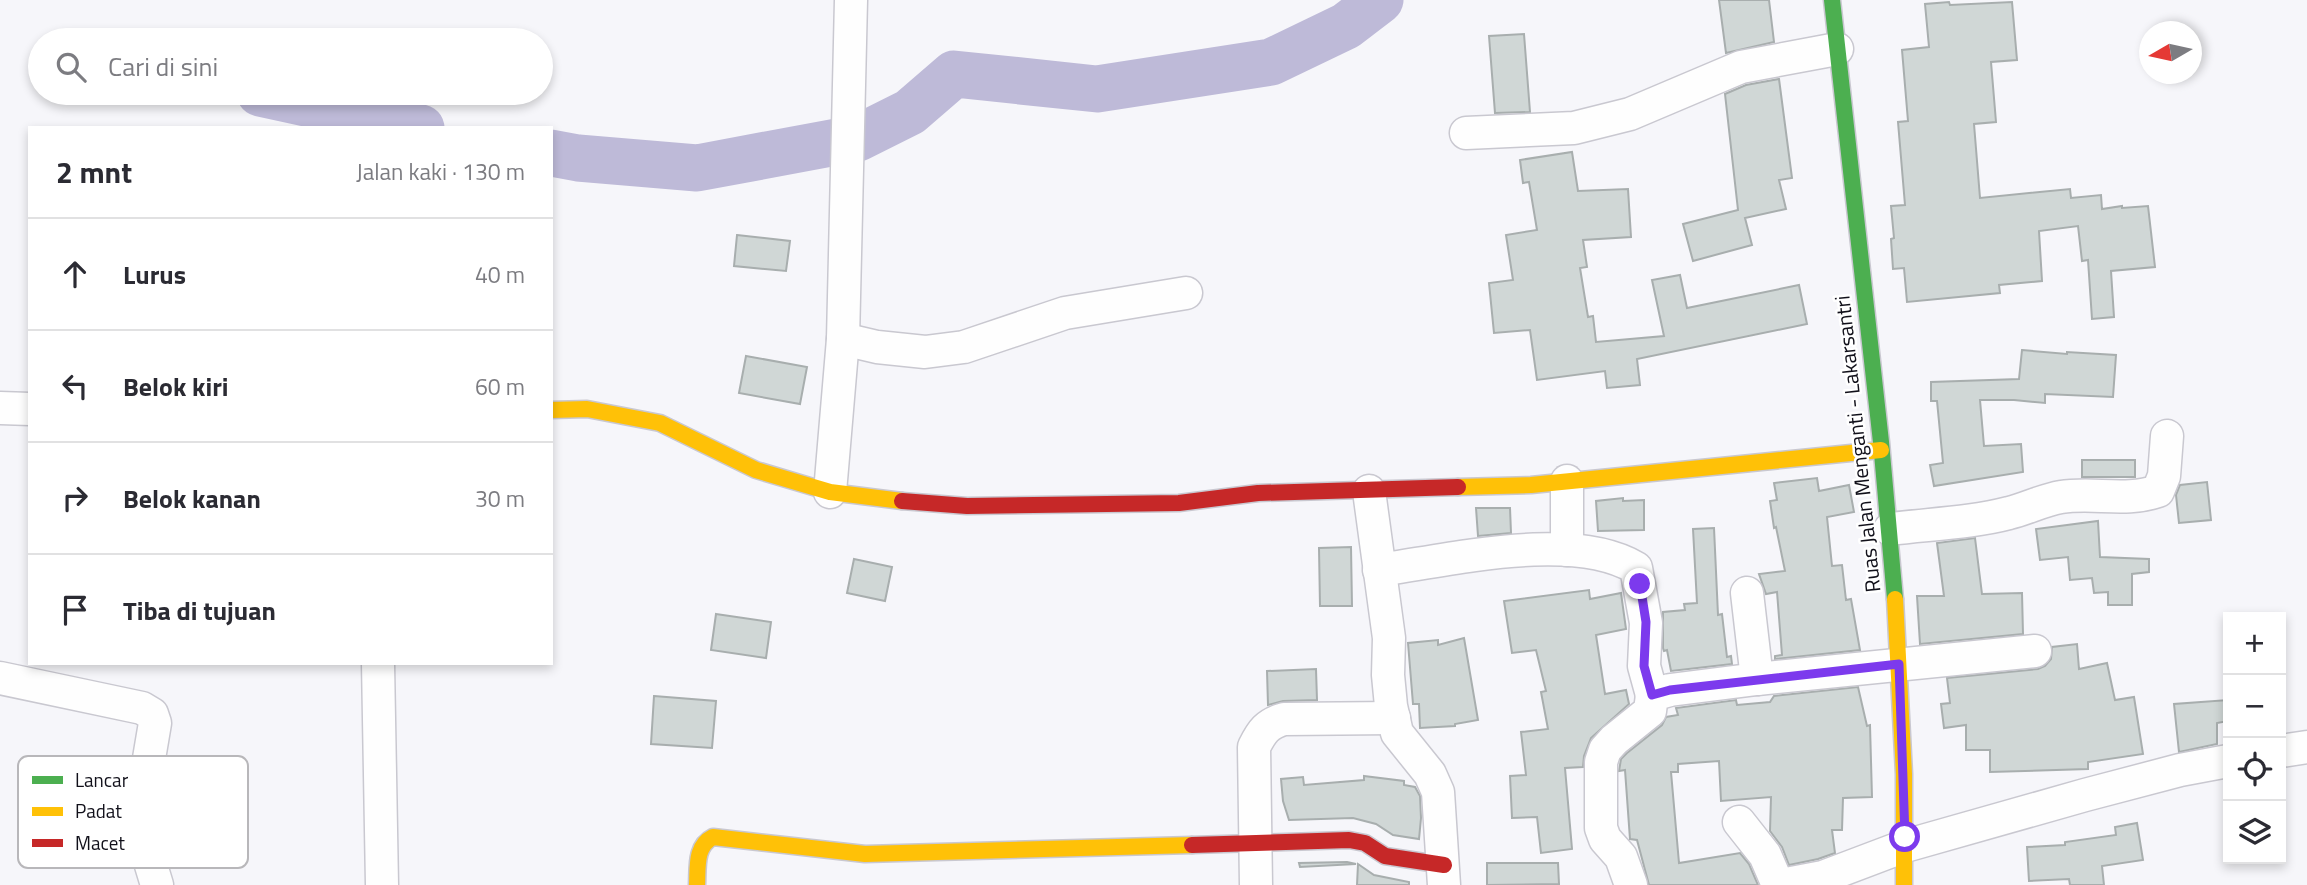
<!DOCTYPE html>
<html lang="id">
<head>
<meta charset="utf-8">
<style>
  :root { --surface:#fff; --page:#f2f2f3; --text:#2b2b33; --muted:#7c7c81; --line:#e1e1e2 }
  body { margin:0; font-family:"Titillium Web",sans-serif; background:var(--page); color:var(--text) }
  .controls { position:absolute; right:21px; bottom:21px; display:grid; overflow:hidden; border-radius:0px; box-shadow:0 4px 10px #0003 }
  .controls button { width:63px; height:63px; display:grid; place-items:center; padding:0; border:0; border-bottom:2px solid var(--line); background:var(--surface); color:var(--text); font:35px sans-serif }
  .compass { position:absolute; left:2139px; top:21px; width:63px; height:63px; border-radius:50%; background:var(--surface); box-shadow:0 4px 10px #0003; rotate:261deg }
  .stop { position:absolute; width:21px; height:21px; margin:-16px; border:5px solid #7c3aed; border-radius:50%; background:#fff }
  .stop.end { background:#7c3aed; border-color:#fff; box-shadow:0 2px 7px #0008 }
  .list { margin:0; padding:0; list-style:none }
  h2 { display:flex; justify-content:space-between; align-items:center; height:91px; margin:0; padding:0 28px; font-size:30px }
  h2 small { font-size:23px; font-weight:400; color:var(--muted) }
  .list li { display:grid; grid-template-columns:46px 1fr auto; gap:21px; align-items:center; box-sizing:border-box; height:112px; padding:0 28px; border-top:2px solid var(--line) }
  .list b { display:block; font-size:26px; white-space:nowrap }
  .list em { font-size:23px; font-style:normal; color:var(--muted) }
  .icon { flex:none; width:38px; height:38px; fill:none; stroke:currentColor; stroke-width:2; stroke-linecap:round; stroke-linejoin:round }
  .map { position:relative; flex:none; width:2307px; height:885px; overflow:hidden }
  .search { position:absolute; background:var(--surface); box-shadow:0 4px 10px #0003; left:28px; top:28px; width:525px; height:77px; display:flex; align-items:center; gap:18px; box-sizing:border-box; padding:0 24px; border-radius:38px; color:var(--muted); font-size:26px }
  .panel { position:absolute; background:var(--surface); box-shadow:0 4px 10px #0003; left:28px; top:126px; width:525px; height:539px; border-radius:0px }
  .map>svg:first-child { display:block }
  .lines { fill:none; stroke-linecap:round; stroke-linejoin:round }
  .river { stroke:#bebad8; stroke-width:47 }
  .building { fill:#d0d7d6; stroke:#a8aeae; stroke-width:2 }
  .street-casing { stroke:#c9c8d0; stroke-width:35 }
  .fast-casing { stroke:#c9c8d0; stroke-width:19 }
  .slow-casing { stroke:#c9c8d0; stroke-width:19 }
  .jam-casing { stroke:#c9c8d0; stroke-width:19 }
  .street { stroke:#fefefe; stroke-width:32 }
  .fast { stroke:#4caf50; stroke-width:16 }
  .slow { stroke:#ffc107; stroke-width:16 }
  .jam { stroke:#c62828; stroke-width:16 }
  .route { stroke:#7c3aed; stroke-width:9 }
  .labels { text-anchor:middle; stroke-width:5; stroke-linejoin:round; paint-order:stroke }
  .street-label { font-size:21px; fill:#11101a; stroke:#fff }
  .key { fill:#fff; stroke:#b8b7ba; stroke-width:2 }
  .key-label { font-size:19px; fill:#11101a }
</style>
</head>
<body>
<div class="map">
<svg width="2307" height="885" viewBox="0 0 2307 885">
  <rect width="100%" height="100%" fill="#f6f6fa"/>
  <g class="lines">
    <g class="river">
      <polyline points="260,93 421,128"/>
      <polyline points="551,153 578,158 697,168 858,138 910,112 954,74 1097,89 1271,62 1346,26 1380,0"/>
    </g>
  </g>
  <g class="building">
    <polygon points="1719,0 1769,0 1774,42 1726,53"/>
    <polygon points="1949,2 1950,5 2012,2 2017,60 1991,62 1996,122 1974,124 1980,198 2070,189 2071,198 2101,195 2102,209 2122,206 2122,208 2148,206 2155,267 2111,271 2114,317 2092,319 2088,260 2082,261 2078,226 2039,231 2042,281 1999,285 2000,293 1907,302 1904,268 1893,269 1891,239 1894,238 1891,206 1905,205 1898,122 1908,121 1902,50 1929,47 1925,4"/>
    <polygon points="1524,34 1530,112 1495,113 1489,36"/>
    <polygon points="1779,79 1792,178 1779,180 1786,209 1745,218 1752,245 1693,261 1683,224 1738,210 1725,94 1746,85"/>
    <polygon points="1572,152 1578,191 1628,189 1631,237 1583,240 1587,267 1580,268 1588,317 1593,316 1596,342 1664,336 1652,280 1680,275 1687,308 1799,285 1807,324 1637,359 1640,385 1607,388 1605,371 1537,380 1530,330 1494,333 1489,283 1513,280 1506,235 1537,230 1529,182 1523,183 1520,160"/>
    <polygon points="737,235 790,241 786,271 734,266"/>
    <polygon points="2022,350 2067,354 2067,352 2116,355 2113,397 2045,394 2045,403 2014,400 1980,400 1984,446 2021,444 2023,472 1934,486 1930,465 1943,463 1937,401 1931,401 1931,382 2019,379"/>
    <polygon points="746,356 807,367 800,404 739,393"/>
    <rect x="2082" y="460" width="53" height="17"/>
    <polygon points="1817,478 1819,491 1849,485 1854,512 1827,517 1832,566 1842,565 1846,600 1851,599 1860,650 1775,659 1775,656 1782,655 1777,592 1766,594 1759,574 1785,571 1776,527 1774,528 1770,501 1777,500 1774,483"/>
    <polygon points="2207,482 2211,520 2179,523 2176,495 2180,485"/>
    <polygon points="1623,498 1623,501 1644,500 1644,530 1598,531 1596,501"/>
    <polygon points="1476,508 1510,508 1511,533 1478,536"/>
    <polygon points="2098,521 2100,557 2149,559 2149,572 2132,574 2132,605 2108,605 2108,592 2094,593 2092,578 2070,580 2068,557 2040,560 2036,529"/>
    <polygon points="1714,528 1718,615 1722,614 1727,657 1731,656 1732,664 1671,671 1667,650 1664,651 1663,648 1663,612 1685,610 1684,604 1697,603 1693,529"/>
    <polygon points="1975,538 1982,594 2022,593 2023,634 1920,644 1917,596 1944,596 1937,543"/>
    <polygon points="1351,547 1352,606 1320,606 1319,548"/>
    <polygon points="854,559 892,567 885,601 847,593"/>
    <polygon points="1589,590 1590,599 1621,593 1626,629 1596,635 1605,694 1626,690 1629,704 1591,738 1584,756 1583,767 1565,768 1572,849 1541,853 1537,817 1512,818 1510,776 1526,775 1521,732 1548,729 1541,692 1546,691 1536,650 1512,653 1504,601"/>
    <polygon points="716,614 771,622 766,658 711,650"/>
    <polygon points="1464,638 1478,720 1455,724 1455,726 1420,728 1419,704 1413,704 1408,643 1438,640 1438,645"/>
    <polygon points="2077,644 2079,669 2107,663 2115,700 2134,697 2143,754 2088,762 2088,769 1990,772 1990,750 1966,750 1966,725 1944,728 1941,704 1950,703 1947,678 2038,669 2045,666 2051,659 2052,647"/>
    <polygon points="1316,669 1317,700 1283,701 1268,705 1267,671"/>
    <polygon points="1858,687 1867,726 1870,725 1872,797 1843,798 1842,830 1832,830 1835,853 1818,859 1789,865 1782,847 1770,831 1771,797 1721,801 1719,761 1678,764 1678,772 1671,772 1679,863 1740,853 1749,864 1758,885 1649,885 1637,840 1630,839 1625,770 1619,771 1621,759 1627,753 1662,725 1666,717 1678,715 1676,708 1736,700 1737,705 1770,702 1774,696"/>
    <polygon points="654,696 716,701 712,748 651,744"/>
    <polygon points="2228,700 2228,721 2217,723 2217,744 2179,752 2174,704"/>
    <polygon points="1364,776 1404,781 1404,785 1415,787 1420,796 1421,818 1419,839 1393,835 1376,824 1353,818 1289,820 1283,801 1281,779 1303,777 1304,785 1364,780"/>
    <polygon points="2137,823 2143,860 2102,866 2104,885 2070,885 2069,879 2029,881 2027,847 2065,845 2065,842 2116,835 2115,827"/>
    <polygon points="1347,862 1356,864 1300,867 1299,863"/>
    <polygon points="1487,863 1558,863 1559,884 1487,885"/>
    <polygon points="1358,864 1374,875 1409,882 1409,885 1357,885"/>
  </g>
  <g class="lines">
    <g class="street-casing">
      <g id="street">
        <polyline points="1466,133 1574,128 1630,114 1741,67 1837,49"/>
        <polyline points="843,339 877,347 925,352 964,347 1065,313 1186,293"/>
        <polyline points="0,408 30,409"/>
        <polyline points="1369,491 1389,638 1388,675 1391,706 1397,733 1430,774 1438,792 1444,885"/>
        <polyline points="830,492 843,339 851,0"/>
        <path d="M1890 529C1929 524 1971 523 2009 513 2026 509 2043 500 2061 497 2093 492 2127 502 2158 491L2164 476 2167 436"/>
        <polyline points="1567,550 1567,481"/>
        <path d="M1379 570C1450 560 1573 530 1636 568L1646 623 1644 666 1652 695"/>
        <polyline points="1747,593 1757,679"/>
        <polyline points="378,663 382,885"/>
        <polyline points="0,678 142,708 152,714 155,723 141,806 140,829 157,885"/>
        <polyline points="2281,751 2307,747"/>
        <polyline points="1739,822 1765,855 1778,885"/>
        <path d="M1256 885 1254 747C1262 731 1267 724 1284 719L1394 718"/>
        <polyline points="1631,885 1621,857 1605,839 1601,828 1601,762 1605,750 1614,740 1650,711 1652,695 1670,690 1757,679 2035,651"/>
        <polyline points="1781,885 1823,877 1905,846 2085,795 2180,770 2228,761"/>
      </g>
    </g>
    <g class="fast-casing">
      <polyline id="fast" points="1832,0 1881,442 1895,599"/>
    </g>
    <g class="slow-casing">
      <g id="slow">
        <polyline points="551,410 587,409 660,423 756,470 830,492 902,501"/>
        <polyline points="1458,487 1531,485 1881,450"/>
        <polyline points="1895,599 1904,774 1904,885"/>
        <path d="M697 885C698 867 695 846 713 837L865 854 1192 845"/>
      </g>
    </g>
    <g class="jam-casing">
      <g id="jam">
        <polyline points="902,501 967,506 1179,503 1258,493 1458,487"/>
        <polyline points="1192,845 1349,840 1365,843 1385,856 1444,865"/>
      </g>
    </g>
    <use href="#street" class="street"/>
    <use href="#fast" class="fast"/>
    <use href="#slow" class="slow"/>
    <use href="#jam" class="jam"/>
  </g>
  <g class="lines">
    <polyline class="route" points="1640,584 1646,622 1644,666 1652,695 1670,690 1899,664 1905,837"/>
  </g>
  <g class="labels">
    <g class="street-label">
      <text transform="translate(1858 444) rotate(-96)" y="7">Ruas Jalan Menganti - Lakarsantri</text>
    </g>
  </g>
  <rect x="18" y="756" width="230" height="112" rx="10" class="key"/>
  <rect x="32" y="776" width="31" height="8" fill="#4caf50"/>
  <rect x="32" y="807" width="31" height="9" fill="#ffc107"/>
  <rect x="32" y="839" width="31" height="8" fill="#c62828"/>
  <g class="key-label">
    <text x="75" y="787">Lancar</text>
    <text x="75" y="818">Padat</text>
    <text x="75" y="850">Macet</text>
  </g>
</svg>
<div class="controls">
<button>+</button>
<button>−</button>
<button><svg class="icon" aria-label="locate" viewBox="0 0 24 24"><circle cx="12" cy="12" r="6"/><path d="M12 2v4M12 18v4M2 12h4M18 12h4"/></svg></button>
<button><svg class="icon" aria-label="layers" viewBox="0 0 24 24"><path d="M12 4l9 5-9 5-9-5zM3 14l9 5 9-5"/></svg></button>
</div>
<svg class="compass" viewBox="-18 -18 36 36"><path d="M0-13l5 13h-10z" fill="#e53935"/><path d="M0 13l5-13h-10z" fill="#7c7c81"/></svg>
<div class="stop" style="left:1905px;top:837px"></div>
<div class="stop end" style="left:1640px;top:584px"></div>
<div class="search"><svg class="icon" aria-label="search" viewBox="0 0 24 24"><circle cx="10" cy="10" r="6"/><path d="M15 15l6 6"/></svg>Cari di sini</div>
<section class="panel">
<h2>2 mnt<small>Jalan kaki · 130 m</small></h2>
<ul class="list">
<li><svg class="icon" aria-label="ahead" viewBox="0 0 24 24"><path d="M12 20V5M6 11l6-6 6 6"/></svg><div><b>Lurus</b></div><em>40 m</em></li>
<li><svg class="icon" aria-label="left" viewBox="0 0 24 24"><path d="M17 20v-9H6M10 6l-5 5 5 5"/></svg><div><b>Belok kiri</b></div><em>60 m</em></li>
<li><svg class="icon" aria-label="right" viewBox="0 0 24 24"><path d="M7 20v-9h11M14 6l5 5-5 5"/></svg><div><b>Belok kanan</b></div><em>30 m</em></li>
<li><svg class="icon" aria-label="arrive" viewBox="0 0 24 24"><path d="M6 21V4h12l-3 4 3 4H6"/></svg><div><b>Tiba di tujuan</b></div></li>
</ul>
</section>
</div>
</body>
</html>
